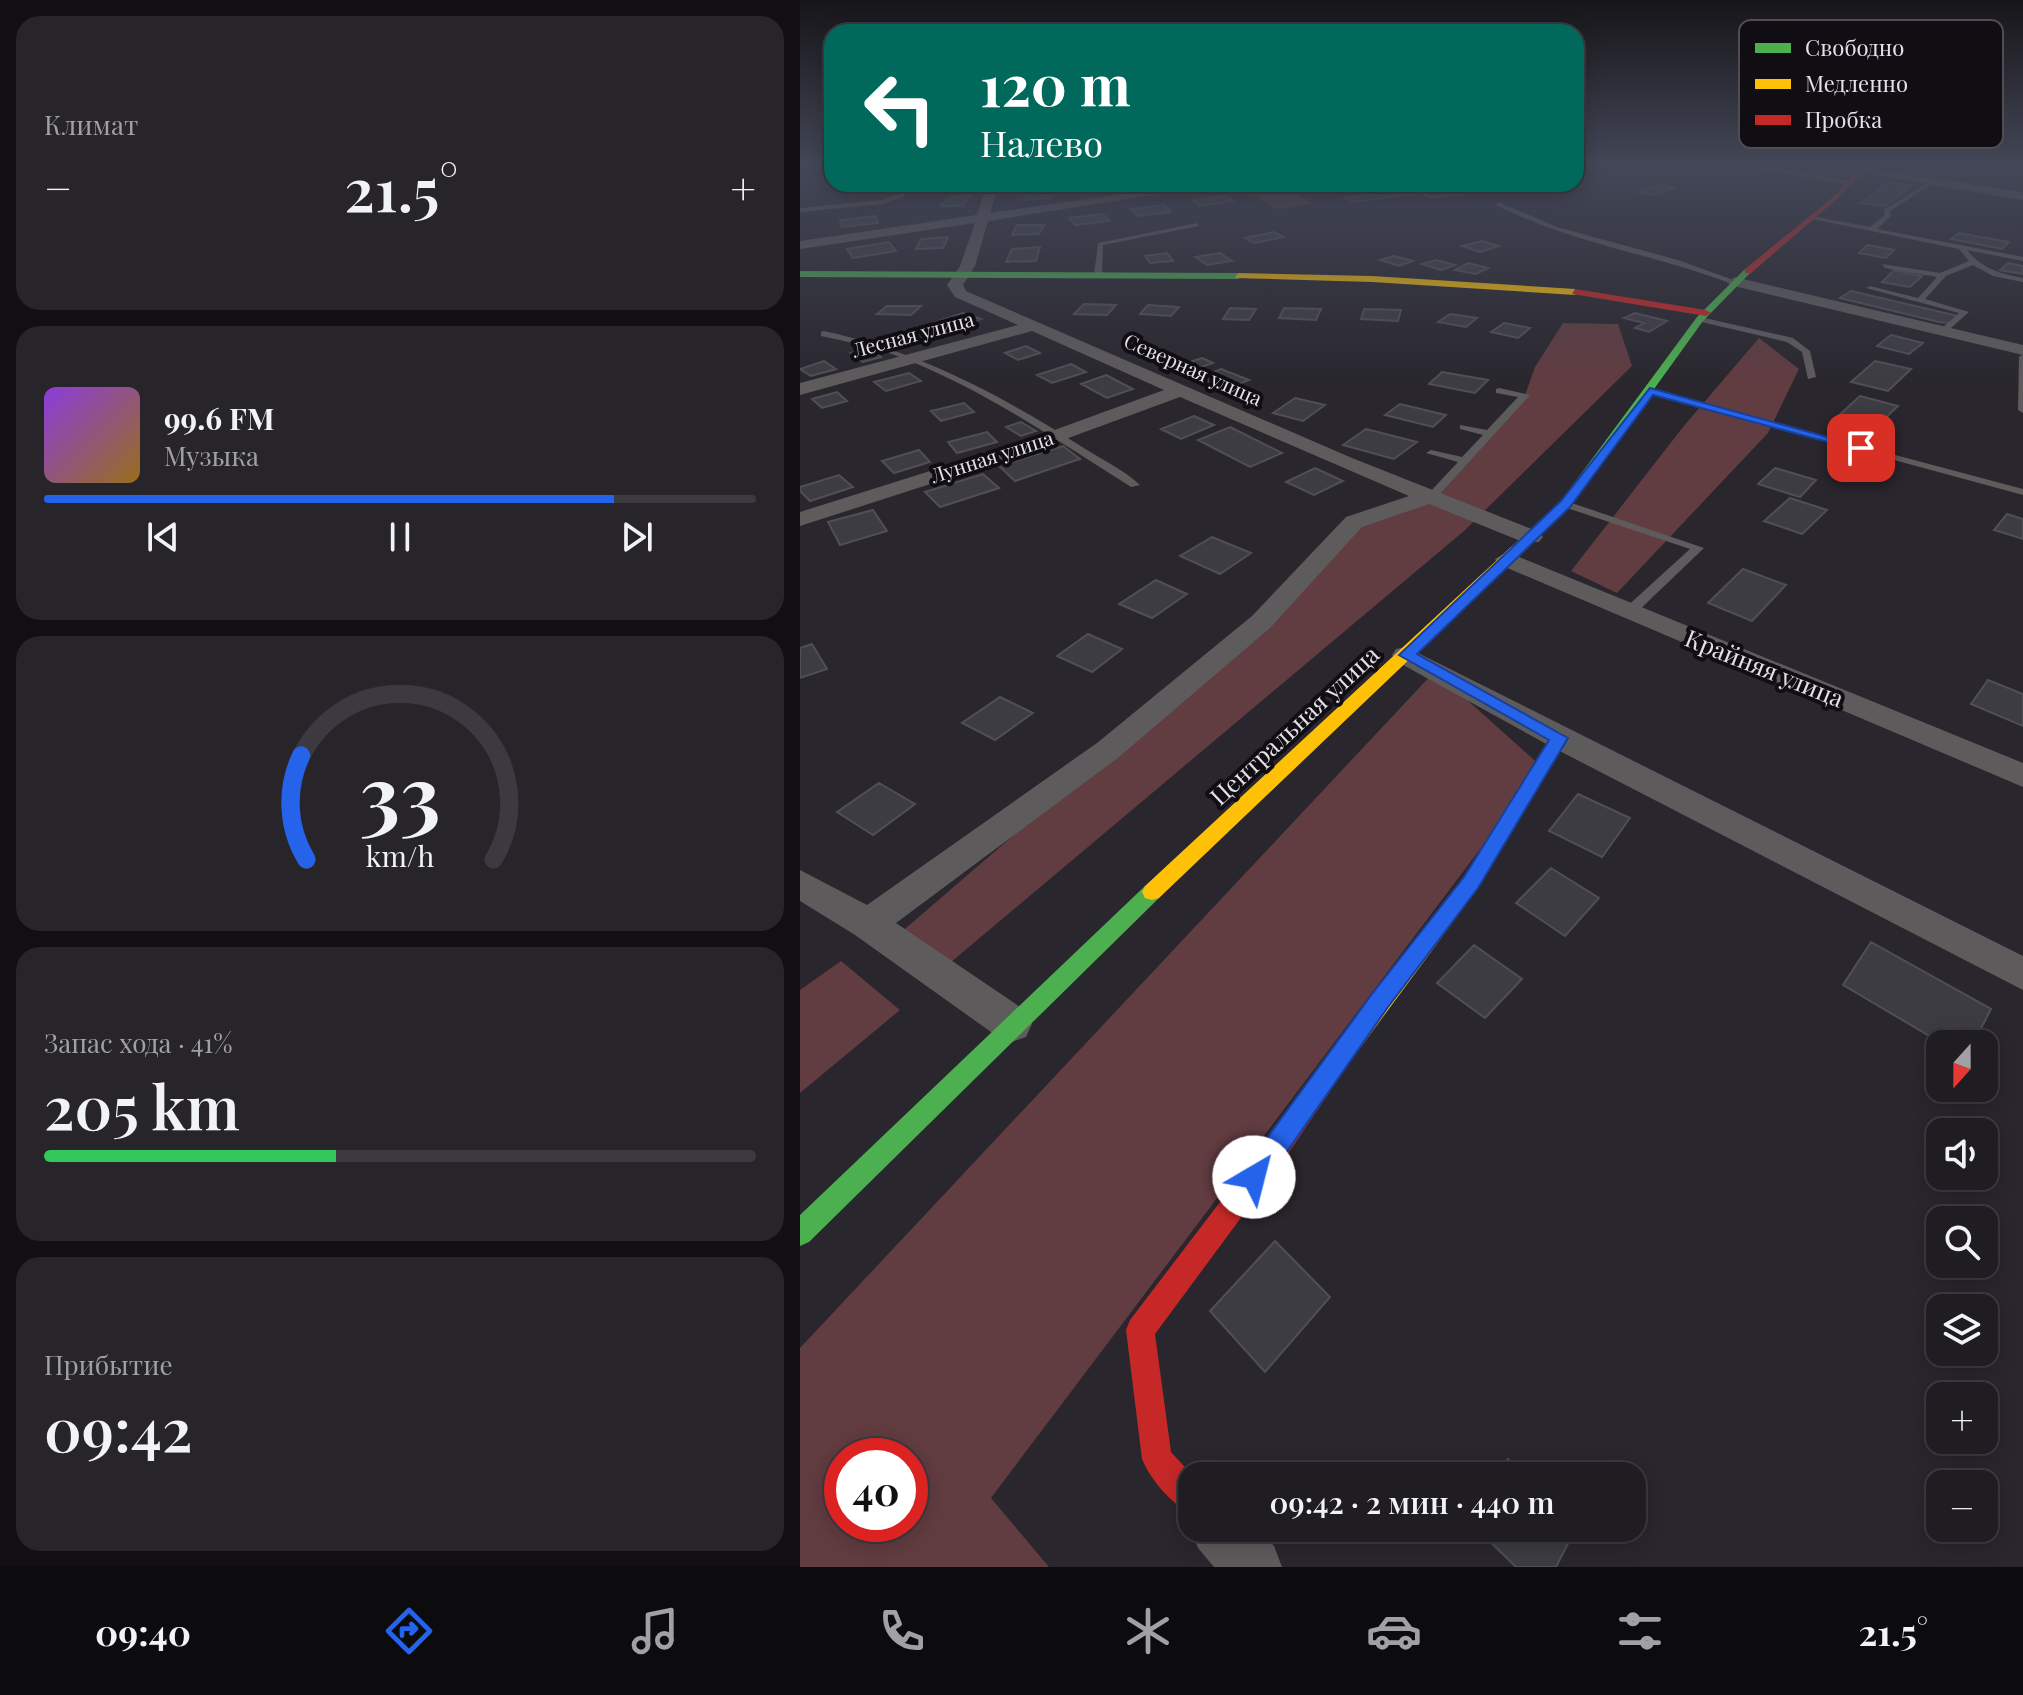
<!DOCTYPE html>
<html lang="ru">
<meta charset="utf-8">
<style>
:root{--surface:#1f1c22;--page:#27252a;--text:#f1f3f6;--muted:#a1a1a5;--line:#3c3a40;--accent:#2563eb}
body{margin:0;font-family:"Playfair Display",serif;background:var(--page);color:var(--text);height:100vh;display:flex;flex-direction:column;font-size:30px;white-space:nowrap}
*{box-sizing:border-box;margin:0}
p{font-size:26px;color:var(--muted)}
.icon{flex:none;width:44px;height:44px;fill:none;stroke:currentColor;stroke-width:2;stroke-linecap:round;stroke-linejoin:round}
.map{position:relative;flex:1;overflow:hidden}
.side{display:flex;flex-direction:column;gap:16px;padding:16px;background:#110f13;width:800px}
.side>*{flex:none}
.hud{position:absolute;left:24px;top:24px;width:760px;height:168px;border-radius:24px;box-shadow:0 4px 20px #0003,0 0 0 2px var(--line);background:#00695c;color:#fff;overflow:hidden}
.needle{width:52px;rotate:201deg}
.fabs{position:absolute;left:1126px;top:1030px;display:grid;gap:16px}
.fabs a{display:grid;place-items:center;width:72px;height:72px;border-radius:16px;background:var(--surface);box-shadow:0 4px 20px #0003,0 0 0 2px var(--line);font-size:40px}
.speed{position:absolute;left:24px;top:1438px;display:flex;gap:16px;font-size:40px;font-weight:700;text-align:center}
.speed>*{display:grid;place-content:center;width:104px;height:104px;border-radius:50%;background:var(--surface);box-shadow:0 4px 20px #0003,0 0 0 2px var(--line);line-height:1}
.speed .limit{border:12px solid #d22;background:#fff;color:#111}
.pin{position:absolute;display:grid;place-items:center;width:68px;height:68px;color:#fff;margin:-34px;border-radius:16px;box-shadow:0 4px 12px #0006}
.me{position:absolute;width:88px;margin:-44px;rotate:37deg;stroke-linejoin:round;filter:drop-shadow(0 0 6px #0008)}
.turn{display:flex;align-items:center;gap:28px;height:168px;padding:0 24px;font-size:36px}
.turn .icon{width:104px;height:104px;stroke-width:2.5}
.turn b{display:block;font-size:56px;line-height:68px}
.big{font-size:60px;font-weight:600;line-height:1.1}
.side .card{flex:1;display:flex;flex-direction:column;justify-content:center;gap:12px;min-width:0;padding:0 28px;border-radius:24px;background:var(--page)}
.side .dial{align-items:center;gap:0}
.dial svg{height:208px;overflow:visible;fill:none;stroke:var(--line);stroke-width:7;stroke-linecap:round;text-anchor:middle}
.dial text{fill:var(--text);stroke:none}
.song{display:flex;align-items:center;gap:24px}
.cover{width:96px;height:96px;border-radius:12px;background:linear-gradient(135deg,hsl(270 70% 55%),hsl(40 70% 35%))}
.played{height:8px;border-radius:4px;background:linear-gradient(90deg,var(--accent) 80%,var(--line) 80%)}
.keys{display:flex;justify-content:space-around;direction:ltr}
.heat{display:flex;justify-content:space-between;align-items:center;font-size:44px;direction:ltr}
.charge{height:12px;border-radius:6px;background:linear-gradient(90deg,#34c759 41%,var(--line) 0)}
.trip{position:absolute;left:378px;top:1462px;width:468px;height:80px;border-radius:24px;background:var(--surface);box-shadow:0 4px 20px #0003,0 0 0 2px var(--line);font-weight:600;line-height:80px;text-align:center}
.tab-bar{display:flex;height:128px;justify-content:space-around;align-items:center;background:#0c0b0e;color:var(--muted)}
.tab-bar .icon{width:56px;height:56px}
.tab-bar .active{color:var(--accent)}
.tab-bar b{font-size:36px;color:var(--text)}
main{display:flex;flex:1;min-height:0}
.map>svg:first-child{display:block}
.green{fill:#613c41;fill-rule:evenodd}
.building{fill:#3c3c42;stroke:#504f55;stroke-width:2}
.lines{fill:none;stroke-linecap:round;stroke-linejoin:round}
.lane{fill:#5e5b5d;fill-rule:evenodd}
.street{fill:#5e5b5d;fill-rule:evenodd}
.fast{fill:#4caf50;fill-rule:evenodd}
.slow{fill:#ffc107;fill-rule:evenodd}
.jam{fill:#c62828;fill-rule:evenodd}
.route{fill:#2563eb;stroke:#184099;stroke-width:2}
.labels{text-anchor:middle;stroke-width:8;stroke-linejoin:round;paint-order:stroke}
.far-street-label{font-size:20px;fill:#e4e0e9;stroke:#100d13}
.street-label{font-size:24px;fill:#e4e0e9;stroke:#100d13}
.key{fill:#100d13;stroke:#504c53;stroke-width:2}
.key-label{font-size:22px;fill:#e4e0e9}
</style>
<main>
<section class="side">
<div class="card"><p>Климат</p>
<div class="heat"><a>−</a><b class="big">21.5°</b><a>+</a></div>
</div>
<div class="card">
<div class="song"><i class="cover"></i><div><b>99.6 FM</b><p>Музыка</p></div></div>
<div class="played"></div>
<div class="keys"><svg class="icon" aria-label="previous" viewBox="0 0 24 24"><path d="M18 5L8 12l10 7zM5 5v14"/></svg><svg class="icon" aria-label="pause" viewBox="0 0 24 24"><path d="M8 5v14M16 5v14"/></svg><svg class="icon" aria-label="next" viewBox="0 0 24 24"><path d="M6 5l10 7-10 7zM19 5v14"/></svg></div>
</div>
<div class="card dial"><svg viewBox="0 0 100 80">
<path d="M14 69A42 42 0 1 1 86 69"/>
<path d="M14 69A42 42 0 0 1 12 29" stroke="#2563eb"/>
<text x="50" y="56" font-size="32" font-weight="700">33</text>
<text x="50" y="72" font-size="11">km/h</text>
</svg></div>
<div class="card"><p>Запас хода · 41%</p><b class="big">205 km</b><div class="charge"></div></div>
<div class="card"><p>Прибытие</p><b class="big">09:42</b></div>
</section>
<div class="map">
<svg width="1223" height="1567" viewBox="0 0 1223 1567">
<rect width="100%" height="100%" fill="#29262d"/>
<path class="green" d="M489 189 514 204 476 209 452 194Z
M763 323 818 324 832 366 664 531 138 973 92 940 461 622 554 522 633 495 725 395 735 367Z
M959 338 999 369 968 433 817 593 771 571 883 427Z
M635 671 742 767 191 1498 249 1567H0V1348ZM42 1456H110V1524H42Z
M41 961 100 1010 0 1093V990Z"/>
<path class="building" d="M1089 182 1112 186 1085 206 1061 203Z
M327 184 333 188 303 192 295 186Z
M522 184H590L614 194 552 202 545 198 585 192 571 184 509 192 501 187Z
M859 185 875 188 856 195 840 192Z
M658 188 669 193 632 198 622 193Z
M252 191 251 198 224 200 226 193Z
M170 196 162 206H141L149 197Z
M425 196 433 201 400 206 393 201Z
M364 205 371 212 338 216 331 209Z
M303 214 309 221 275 225 269 218Z
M75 216 78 223 42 227 40 220Z
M217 225H244L239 234 212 235Z
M474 232 484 237 454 243 445 238Z
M1159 233 1209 242 1202 249 1151 239Z
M148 237 143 248 116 249 121 239Z
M682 241 699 246 680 252 662 246Z
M89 242 96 251 53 258 47 249Z
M1067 245 1094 250 1086 258 1059 253Z
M240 247 236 261 206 262 212 249Z
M367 253 373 261 350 263 345 256Z
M420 253 432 261 407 265 395 257Z
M594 256 613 261 599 266 580 260Z
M636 260 655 265 641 270 622 264Z
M668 263 688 268 676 274 655 270Z
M1208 263 1223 266V274L1200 270Z
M1094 270 1122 276 1110 287 1082 282Z
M1051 291 1158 316 1149 323 1139 322 1040 298Z
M284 304 316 305 307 315 274 314Z
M348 305 379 307 371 316 340 314Z
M87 306H121L111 315 77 314Z
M430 308 456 309 449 320 423 319Z
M484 308 521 309 516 320 479 318Z
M564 309 601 310 598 321 561 319Z
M163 313 181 319 155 328 136 322Z
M835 313 867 321 849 332 835 328 844 323 824 318Z
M650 314 677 318 666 327 638 322Z
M704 323 730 328 718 338 691 332Z
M1091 335 1123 343 1109 354 1077 346Z
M226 346 240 353 218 360 205 353Z
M69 348 81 357 63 362 51 353Z
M402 358 413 363 388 372 377 366Z
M24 361 36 369 11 376 0 369Z
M1075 361 1111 369 1088 391 1051 382Z
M271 364 286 372 252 383 237 375Z
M421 369 449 380 426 389 398 378Z
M642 372 688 380 675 393 629 384Z
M109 373 121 381 86 391 74 382Z
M306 375 333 389 307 398 281 384Z
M37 392 47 401 22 408 12 399Z
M1060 396 1098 406 1074 429 1036 418Z
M495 398 525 405 503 421 473 413Z
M164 403 174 412 141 421 131 411Z
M600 404 646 415 633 427 585 415Z
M394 416 414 425 381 439 361 429Z
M221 422 236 431 221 436 206 427Z
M430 427 482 453 450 467 398 440Z
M566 429 617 442 594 459 543 445Z
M187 432 197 442 157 453 148 442Z
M263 446 280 459 215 481 199 466Z
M119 450 130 462 94 473 82 461Z
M515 468 543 481 514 495 486 482Z
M975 468 1016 480 1000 497 958 484Z
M183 474 199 488 140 507 125 492Z
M39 475 53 487 10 501 0 491V487Z
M990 498 1027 510 1002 534 964 521Z
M73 510 87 531 40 545 28 522Z
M1207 514 1223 519V539L1194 530Z
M412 537 451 553 420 574 380 556Z
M943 569 986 585 952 621 908 603Z
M356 580 387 594 352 618 319 604Z
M288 634 322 649 292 672 257 656Z
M12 644 27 669 0 678V648Z
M1188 680 1223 694V726L1171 704Z
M200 697 233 713 195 740 162 723Z
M79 783 115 804 73 835 37 812Z
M778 794 830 818 802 857 749 831Z
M751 868 799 898 765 936 716 903Z
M1071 942 1191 1009 1173 1044H1143L1043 985Z
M674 945 722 979 685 1018 637 983Z
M475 1241 530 1297 465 1372 410 1311Z
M708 1459 727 1476H698Z
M676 1528H776L756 1567H716Z"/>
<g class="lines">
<path class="lane" d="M964 166 1050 181 1053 183 1050 185 962 169Z
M1132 180 1137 181 1090 211 1091 216 1077 229 1223 257V261L1167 250C1182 269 1201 274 1223 278V282L1193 276 1173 265 1146 276 1125 299 1169 312 1144 334 1140 331 1141 329 1159 313 1066 288 1070 286 1118 298 1137 277 1085 268 1082 264 1140 273 1169 261 1159 249 1008 218 1011 216 1070 227 1085 215 1084 210Z
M411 184 452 186 489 184 452 190 413 187Z
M103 193 105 196 83 204 0 212V208L82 200Z
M698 202 757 227 878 260 939 282 932 284C854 254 771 243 696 205Z
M397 223 399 226 303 245 302 275 298 277 294 275 298 243Z
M900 317 993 338 1010 351 1016 377 1008 379 1002 352 987 342 897 321Z
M24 331C120 352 197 393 279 445 299 458 323 469 340 485L331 487C258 441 186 391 105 359 77 348 49 342 21 336V332Z
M1223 354V413L1218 410 1219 357Z
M699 388 730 395 637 497H629V493L658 462 626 453 631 450 662 457 683 435 660 429V425L687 430 718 397 696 393V389Z
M847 389 1223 489V495L847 393Z
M761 502H769L904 548 833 616H823V610L890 549 761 506Z"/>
<path class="street" d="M1062 167 1223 192V200L1058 172Z
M187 184H199L190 213 392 184H423L188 221 175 266 163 285 166 291 552 458 739 532 743 537 739 542H723L629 504 562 527 470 628 319 757 96 923 226 1011 232 1024 226 1037 212 1042 198 1037 55 935 0 901V870L67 905 297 743 452 616 546 517 609 496 380 397 233 451 0 526V512L219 443 364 390 232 331 0 395V383L218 325 155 297 147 285 160 266 175 223 0 249V241L177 215Z
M935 277 1223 345V355L930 285 927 282Z
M707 552 1223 763V787L698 564 695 559Z
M606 647 1223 956V990L748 745 596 661 592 655 596 649Z
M392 1522V1528H457L474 1546 482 1567H414L398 1548 389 1528Z"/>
<path class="fast" d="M945 269 952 271 903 321 769 507 721 553H711V547L761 501 897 317Z
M0 271 438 273 442 276 438 279 0 277Z
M352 884 359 886 362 892 359 898 9 1242 0 1246V1215L345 886Z"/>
<path class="slow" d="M438 273 572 276 775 289 779 292 775 295 572 282 435 278Z
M716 546 721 547V553L359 898 352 900 345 898 342 892 345 886 711 547Z
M759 732 768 738 678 888 552 1059 544 1062 536 1059 532 1052 536 1045 664 878 753 734Z"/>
<path class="jam" d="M1062 166H1069L1037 199 951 273H945V269L1033 197Z
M775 289 906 310 911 313 906 316 772 294Z
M544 1042 552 1045 556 1052 552 1059 483 1161 355 1334 371 1452 393 1476 392 1514C372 1505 350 1479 342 1459L326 1330 330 1320 465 1143 536 1045Z"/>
</g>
<linearGradient id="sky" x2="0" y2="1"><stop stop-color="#171519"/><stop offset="0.43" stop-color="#434757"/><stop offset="1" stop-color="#434757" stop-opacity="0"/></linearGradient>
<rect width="1223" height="385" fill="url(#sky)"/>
<path class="route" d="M850 388 1067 448 1061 451 853 395 770 507 617 654 768 738 678 888 588 1007 463 1186 454 1190 445 1186 442 1177 445 1168 572 994 664 877 749 740 599 655 761 501Z"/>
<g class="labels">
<g class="far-street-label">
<text transform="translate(113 335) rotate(-15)" y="7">Лесная улица</text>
<text transform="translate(393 370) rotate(24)" y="7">Северная улица</text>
<text transform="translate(192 457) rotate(-18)" y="7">Лунная улица</text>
</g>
<g class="street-label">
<text transform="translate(964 669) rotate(22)" y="8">Крайняя улица</text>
<text transform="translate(495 726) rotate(-43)" y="8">Центральная улица</text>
</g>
</g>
<rect x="939" y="20" width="264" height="128" rx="12" class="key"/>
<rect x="955" y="43" width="36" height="10" fill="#4caf50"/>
<rect x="955" y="79" width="36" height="10" fill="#ffc107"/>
<rect x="955" y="115" width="36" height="10" fill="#c62828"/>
<g class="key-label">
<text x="1005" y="56">Свободно</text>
<text x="1005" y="92">Медленно</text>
<text x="1005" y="128">Пробка</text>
</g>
</svg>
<div class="fabs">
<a><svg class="needle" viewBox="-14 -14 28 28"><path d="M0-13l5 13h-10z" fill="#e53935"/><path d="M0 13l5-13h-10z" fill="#a1a1a5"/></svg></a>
<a><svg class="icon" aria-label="sound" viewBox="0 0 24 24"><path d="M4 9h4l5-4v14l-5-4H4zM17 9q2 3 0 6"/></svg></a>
<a><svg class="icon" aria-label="search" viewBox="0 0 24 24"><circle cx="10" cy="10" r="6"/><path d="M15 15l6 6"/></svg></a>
<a><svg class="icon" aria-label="layers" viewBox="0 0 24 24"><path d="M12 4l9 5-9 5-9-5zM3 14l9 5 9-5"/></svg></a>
<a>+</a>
<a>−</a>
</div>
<div class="speed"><div class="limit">40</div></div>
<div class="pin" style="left:1061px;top:448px;background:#d93025"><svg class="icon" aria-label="arrive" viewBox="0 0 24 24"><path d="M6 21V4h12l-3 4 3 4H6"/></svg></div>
<svg class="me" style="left:454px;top:1177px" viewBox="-20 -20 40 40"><circle r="19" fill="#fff"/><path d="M0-13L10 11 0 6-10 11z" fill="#2563eb"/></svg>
<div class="trip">09:42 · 2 мин · 440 m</div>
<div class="hud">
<div class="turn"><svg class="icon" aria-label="left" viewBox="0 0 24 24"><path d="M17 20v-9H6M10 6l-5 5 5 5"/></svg><div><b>120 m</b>Налево</div></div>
</div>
</div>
</main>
<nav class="tab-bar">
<b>09:40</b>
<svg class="icon active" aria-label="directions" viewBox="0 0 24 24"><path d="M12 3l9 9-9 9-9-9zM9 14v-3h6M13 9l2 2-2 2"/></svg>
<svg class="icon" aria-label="music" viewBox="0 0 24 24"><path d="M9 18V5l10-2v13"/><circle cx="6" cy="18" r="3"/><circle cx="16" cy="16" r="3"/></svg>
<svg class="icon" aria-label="phone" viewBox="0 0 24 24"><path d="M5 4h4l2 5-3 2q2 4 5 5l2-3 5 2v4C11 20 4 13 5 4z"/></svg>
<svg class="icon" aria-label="climate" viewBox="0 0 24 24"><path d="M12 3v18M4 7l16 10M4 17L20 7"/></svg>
<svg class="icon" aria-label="car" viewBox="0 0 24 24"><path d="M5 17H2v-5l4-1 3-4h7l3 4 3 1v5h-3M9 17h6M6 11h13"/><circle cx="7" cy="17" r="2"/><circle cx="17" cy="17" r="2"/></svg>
<svg class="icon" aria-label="filters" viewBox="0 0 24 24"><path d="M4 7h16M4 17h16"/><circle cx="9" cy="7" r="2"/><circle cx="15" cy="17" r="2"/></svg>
<b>21.5°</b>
</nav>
